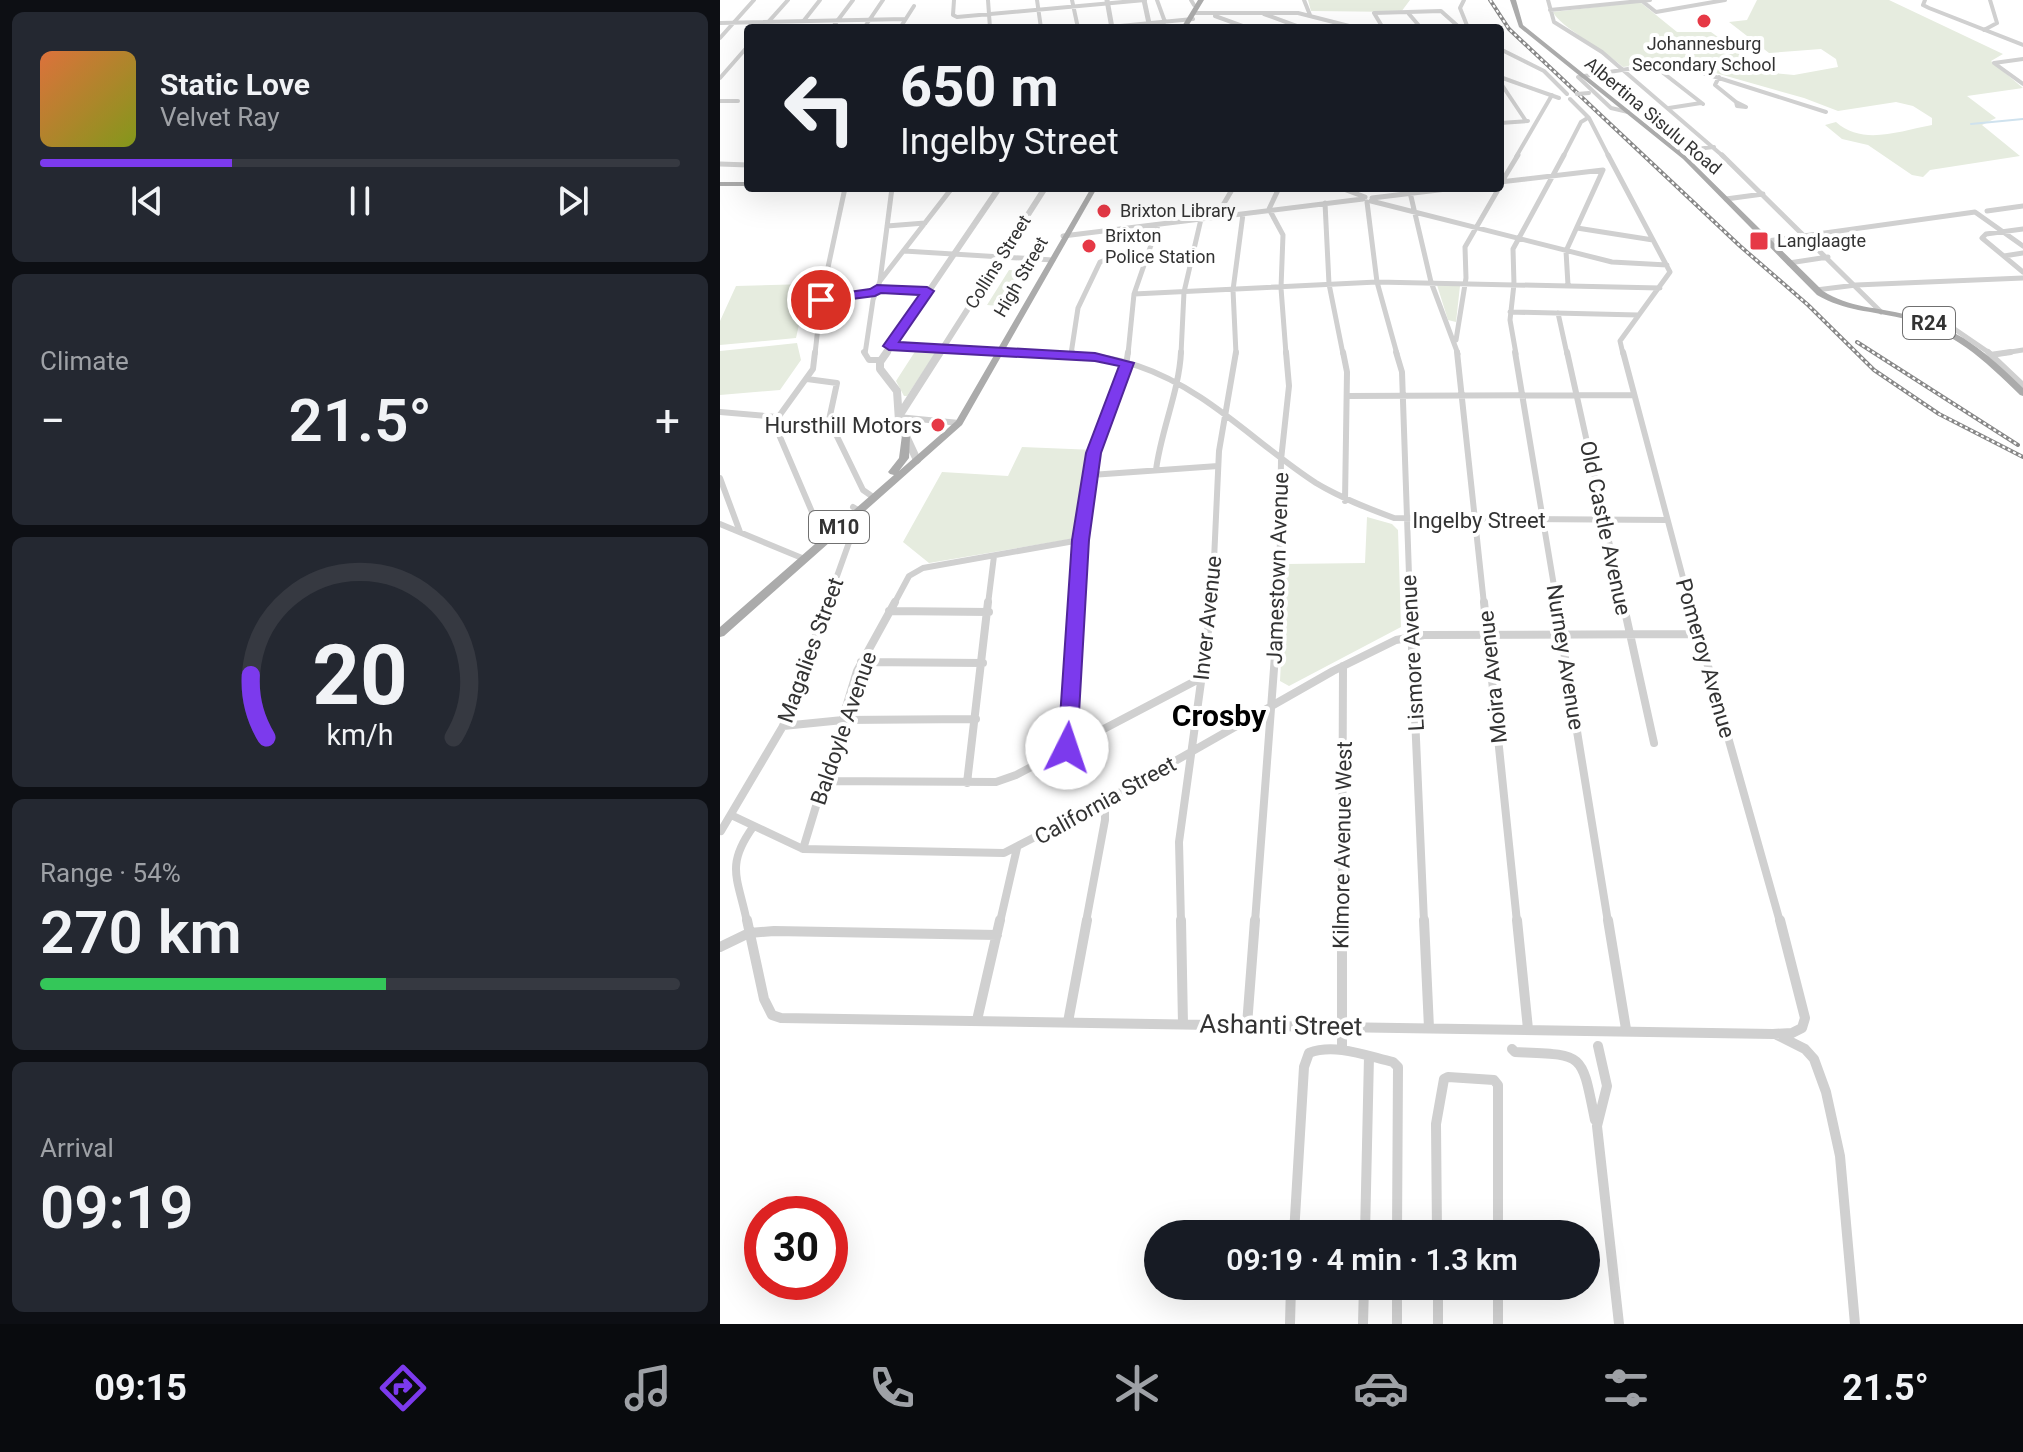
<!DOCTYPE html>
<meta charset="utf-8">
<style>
:root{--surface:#171b24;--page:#242831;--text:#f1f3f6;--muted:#9ea1a6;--line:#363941;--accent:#7c3aed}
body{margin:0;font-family:Roboto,sans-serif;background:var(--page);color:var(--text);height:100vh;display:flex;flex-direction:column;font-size:30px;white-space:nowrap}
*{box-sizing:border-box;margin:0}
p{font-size:26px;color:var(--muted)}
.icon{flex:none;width:44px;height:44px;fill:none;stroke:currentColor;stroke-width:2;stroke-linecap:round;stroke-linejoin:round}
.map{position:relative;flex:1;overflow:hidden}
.details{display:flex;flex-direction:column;gap:12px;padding:12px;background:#0d0f14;width:720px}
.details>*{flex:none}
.hud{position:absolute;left:24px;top:24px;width:760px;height:168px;border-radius:8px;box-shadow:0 8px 32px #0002;background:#171b24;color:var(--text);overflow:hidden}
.speed{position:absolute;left:24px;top:1196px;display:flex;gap:16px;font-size:40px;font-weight:700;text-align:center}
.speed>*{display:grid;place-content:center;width:104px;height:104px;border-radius:50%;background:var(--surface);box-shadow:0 8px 32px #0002;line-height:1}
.speed .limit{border:12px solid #d22;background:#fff;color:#111}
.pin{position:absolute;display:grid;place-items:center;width:68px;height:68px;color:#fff;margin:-34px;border:4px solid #fff;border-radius:50%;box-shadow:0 2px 8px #0007}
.me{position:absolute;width:88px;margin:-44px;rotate:4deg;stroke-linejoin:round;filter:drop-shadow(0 0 6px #0008)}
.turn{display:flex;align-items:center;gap:28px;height:168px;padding:0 24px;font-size:36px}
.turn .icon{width:104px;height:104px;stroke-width:2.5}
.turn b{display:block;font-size:56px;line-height:68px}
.big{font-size:60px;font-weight:600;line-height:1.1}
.details .card{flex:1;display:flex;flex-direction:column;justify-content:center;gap:12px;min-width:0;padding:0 28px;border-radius:12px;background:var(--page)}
.details .dial{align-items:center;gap:0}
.dial svg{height:208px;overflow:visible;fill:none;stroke:var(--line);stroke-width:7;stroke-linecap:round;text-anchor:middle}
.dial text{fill:var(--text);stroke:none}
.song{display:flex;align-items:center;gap:24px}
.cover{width:96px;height:96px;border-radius:12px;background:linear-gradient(135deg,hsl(20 70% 55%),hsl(70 70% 35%))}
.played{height:8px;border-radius:4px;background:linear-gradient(90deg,var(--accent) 30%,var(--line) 30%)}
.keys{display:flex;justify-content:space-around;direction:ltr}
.heat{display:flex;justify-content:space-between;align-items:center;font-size:44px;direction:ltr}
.charge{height:12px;border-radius:6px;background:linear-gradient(90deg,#34c759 54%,var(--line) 0)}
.trip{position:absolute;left:424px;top:1220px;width:456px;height:80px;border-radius:40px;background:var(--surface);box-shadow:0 8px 32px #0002;font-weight:600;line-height:80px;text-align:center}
.tab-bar{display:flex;height:128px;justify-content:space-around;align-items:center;background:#090b0e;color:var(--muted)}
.tab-bar .icon{width:56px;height:56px}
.tab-bar .current{color:var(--accent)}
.tab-bar b{font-size:36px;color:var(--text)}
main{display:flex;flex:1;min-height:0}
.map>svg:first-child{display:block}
.green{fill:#e6ecdf}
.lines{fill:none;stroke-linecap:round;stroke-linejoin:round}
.stream{stroke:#cfe2ee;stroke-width:2}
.minor-far4{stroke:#d0d0d0;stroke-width:4}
.minor-far3{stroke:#d0d0d0;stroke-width:5}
.minor-far2{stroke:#d0d0d0;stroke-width:6}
.minor-far1{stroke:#d0d0d0;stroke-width:8}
.minor{stroke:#d0d0d0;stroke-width:10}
.tertiary-far2{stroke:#d0d0d0;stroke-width:5}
.tertiary-far1{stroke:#d0d0d0;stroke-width:6}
.tertiary{stroke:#d0d0d0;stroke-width:8}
.primary{fill:#ababab;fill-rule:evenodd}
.rail-casing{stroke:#888;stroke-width:4}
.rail{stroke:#fff;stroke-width:2;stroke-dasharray:3;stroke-linecap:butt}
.minor-bridge{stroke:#d0d0d0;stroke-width:4}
.route{fill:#7c3aed;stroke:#51269a;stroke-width:2}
.poi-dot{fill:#e63946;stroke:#fff;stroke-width:3}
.labels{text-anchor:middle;stroke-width:8;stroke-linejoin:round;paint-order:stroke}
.far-poi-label{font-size:18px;fill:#333;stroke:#fff;text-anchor:start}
.far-street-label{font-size:18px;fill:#333;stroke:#fff}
.shield{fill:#fff;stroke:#707070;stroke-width:2}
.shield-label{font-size:20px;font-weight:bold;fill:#333}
.poi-label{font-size:22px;fill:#333;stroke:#fff;text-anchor:end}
.street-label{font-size:22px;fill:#333;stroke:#fff}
.near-street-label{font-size:26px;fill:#333;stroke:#fff}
.district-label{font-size:30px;font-weight:bold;fill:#000;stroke:#fff}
</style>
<main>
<section class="details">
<div class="card">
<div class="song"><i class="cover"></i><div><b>Static Love</b><p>Velvet Ray</p></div></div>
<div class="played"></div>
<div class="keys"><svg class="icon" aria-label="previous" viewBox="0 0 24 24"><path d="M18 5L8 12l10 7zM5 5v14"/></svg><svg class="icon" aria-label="pause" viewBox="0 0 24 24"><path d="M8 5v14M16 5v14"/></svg><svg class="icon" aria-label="next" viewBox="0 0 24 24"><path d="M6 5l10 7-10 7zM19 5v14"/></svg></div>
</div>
<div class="card"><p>Climate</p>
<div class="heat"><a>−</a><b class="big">21.5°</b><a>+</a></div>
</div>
<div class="card dial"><svg viewBox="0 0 100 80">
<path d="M14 69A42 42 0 1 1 86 69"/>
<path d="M14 69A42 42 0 0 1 8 45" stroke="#7c3aed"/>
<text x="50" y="56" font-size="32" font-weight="700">20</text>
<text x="50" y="72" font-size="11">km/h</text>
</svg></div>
<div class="card"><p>Range · 54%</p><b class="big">270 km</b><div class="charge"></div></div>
<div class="card"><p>Arrival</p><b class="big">09:19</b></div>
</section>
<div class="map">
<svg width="1303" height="1324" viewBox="0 0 1303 1324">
<rect width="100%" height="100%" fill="#fff"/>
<path class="green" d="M588 0H690L681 12 591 11Z
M1037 0H1169L1283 54 1271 61 1303 88 1247 96 1276 118 1262 125 1300 156 1210 170 1203 177 1192 175 1148 145 1122 139 1105 125 1116 122C1143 146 1179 131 1212 125V118L1193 106 1176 102 1118 111 1084 98 964 64 941 62 903 67C887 52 839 26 833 12L920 2 957 32H991L1024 56 1054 73 1074 75 1118 67 1116 59 1101 49 1049 53 1009 22 1027 20Z
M289 270 310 271 289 307 267 305Z
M88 284 76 338 0 345V321L16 286Z
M717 285 740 286 736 322 728 320Z
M77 343 81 360 60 390 0 395V351Z
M196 350 216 352 187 396H184L176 381Z
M302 447 375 450 357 538 209 563 183 542 222 472 288 476Z
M647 517 672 524 678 530 681 627 569 686 560 681 566 564 645 563Z"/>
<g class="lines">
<path class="stream" d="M1251 124 1303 119"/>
<path class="minor-far4" d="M234 0 233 15 237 17 425 0
M268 0 270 28
M317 0 321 28
M352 0 358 28
M437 0 445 22
M471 0 474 5
M584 0 590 15
M744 0 740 8 748 28
M828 0 834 22 882 52 1004 157
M1205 0 1203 5 1209 8 1303 45
M922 1 936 12 1005 0
M830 10 930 0
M473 13H578L637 28
M544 14 582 28
M689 14 701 28
M495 16 528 28
M0 23 185 19
M43 28 68 0
M78 28 100 0
M112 28 133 0
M144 28 163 0
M180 28 194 6
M379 28 473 19
M663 28 654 13 721 11 740 28
M1264 30 1277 23 1270 0
M0 38 34 0
M780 49 824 71 847 94
M1303 59 1274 63 1303 84
M933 65 983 104
M780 77 839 98
M999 77 995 85 1016 102
M0 78 28 46
M780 82 806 121
M850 99 869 118 889 157
M0 101H18
M1016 102 1026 107 1017 106Z
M949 108 981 103
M908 112 891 108 858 77 933 65 961 66 1106 112
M780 123 808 121
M957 151 994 147
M796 157 832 95
M843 157 861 122 866 119"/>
<path class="minor-far3" d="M888 155 950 272 900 341 903 354
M1002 155 1161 312
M780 163 782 180
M0 164 28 165
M780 182 883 170
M781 183 798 155
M559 188 549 209 563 235 561 288 566 354
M621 188 645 197
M689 188 711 282 738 354
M652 198 735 188
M1006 199 1043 194
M651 201 892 262 947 265
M647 202 657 282 677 354
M605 203 609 284 623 354
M1267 211 1303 206
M496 217 513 188
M167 226 205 223
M857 228 933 240
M1303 229 1266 234 1262 238 1303 272
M343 236 643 199
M1047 241 1255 212 1303 246
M184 251 333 260
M1284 256 1303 253
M1069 263 1108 257
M160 281 232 188
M848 285 846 251 883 170
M157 289 207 291
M1096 290 1136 285 1303 278
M414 294 657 282 940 288
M101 300 155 292
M790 312 918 315
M838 313 847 354
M1200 320 1230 326 1271 354
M736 340 746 278 745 247 779 188
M169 346 316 354
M95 354 101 300 125 188
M145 354 153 300 160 281 172 188
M351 354 358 308 380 262 388 259H427
M408 354 414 294 438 225
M461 354 464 292 481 219
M516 354 513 290 523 214
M796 354 790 320 794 284 793 249 844 155
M1278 354 1303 350"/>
<path class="minor-far2" d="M95 352 93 369 54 423 98 526 110 535
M144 352 149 360H160
M279 352C324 354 375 351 418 366 487 389 537 445 596 483 621 498 647 508 674 518L947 520
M623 352 627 372 625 501
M676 352 682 372 690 604
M737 352 764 604
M795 352 837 604
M847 352 903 604
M903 352 970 604
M1268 352 1303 385
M1270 355 1291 352
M351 356 352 352
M87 379 117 383 109 420 143 490 153 497
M627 396 913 395
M0 412 57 417
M178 417 239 423
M436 470C441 430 459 392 461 352
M371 475 498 466
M0 478 20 532
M0 524 82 558
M107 604 136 523 138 510 133 507
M174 604 189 576 203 568 360 540
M268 604 274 556
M356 604C359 554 360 499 375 451 385 418 404 387 408 352
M492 604 499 451 516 352
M559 604 561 460 569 386 566 352"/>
<path class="minor-far1" d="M690 602 704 922
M764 602 797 922
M836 602 888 922
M903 602 934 743
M970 602 1060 922
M169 611 269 612
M141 662 263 663
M63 726 123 720 256 719
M347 748 356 602
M103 781 276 782 296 775 481 678
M247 783 268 602
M11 815 83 849 284 853 385 801 613 671 676 640 704 635 978 634
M1 831 63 726 108 602
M83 849 137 671 175 602
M27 922C18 878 5 866 33 827
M280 922 297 848
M366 922 385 820V801
M461 922 459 842 492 602
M535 922 559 602
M622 922 623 666"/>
<path class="minor" d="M27 920 44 999 52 1015 61 1018 1053 1034 1072 1033 1082 1028 1085 1018 1060 920
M461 920 463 1024
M704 920 709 1028
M797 920 808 1029
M888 920 906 1029
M0 947 29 933 54 931 277 935
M257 1020 280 920
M348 1022 367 920
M527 1025 535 920
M1057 1035 1085 1049 1094 1059 1106 1092 1120 1156 1135 1324
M878 1046 887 1086 877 1126 899 1324
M792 1049 795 1052C865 1055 861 1051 875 1120
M622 1050V920
M574 1234 584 1067 589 1053C615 1043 647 1056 673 1062L678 1067 677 1234
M645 1234 649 1056
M717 1234 716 1124 724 1079 728 1077 774 1080 778 1085V1234
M677 1286V1324
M718 1286V1324
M778 1286V1324
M570 1324 571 1286
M643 1324 644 1286"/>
<path class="tertiary-far2" d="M387 0 392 28
M424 0 430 28"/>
<path class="tertiary-far1" d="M166 354 279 188
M219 354 325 188"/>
<path class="tertiary" d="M167 352 160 362V369L177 391 179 421 197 460
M179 416 220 352"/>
<path class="primary" d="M478 0H484L467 28H461Z
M790 0H796L803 25 967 157 1103 291C1129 308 1158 307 1187 315 1238 327 1267 353 1303 388V396L1300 395C1263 359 1233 330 1181 318 1152 311 1124 311 1097 295L963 159 799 27Z
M0 182H28V186H0Z
M371 188H377L242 425 4 636 0 637V627L174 475 170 474 168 472 179 458 182 435 185 434 190 437 189 458 179 471 236 421Z"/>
<defs>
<path id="rail" d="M770 0 789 29 1020 246 1088 305 1154 370 1219 414 1303 457
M1137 342 1298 445"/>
</defs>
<use href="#rail" class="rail-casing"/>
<use href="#rail" class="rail"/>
<path class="minor-bridge" d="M857 94 869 93"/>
</g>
<path class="route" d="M157 285 207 287 214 291 179 342 375 353 414 363 381 453 369 540 357 748 354 753H341L338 748 352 540 366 453 399 366 375 361 169 350 163 346 199 295 161 293 155 296 101 303 95 300 101 296 150 289Z"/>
<g class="poi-dot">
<circle cx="984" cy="21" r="8"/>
<circle cx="384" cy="211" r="8"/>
<rect x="1029" y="231" width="20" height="20" rx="4"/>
<circle cx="369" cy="246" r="8"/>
<circle cx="218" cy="425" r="8"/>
</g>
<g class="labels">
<g class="far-poi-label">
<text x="984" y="50" text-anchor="middle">Johannesburg<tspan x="984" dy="21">Secondary School</tspan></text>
<text x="400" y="217">Brixton Library</text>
<text x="385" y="242">Brixton<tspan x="385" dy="21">Police Station</tspan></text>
<text x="1057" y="247">Langlaagte</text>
</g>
<g class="far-street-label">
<text transform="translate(933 116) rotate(40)" y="6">Albertina Sisulu Road</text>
<text transform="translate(278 262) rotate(-58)" y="6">Collins Street</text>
<text transform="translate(301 277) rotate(-60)" y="6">High Street</text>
</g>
<g class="shield">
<rect x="1183" y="307" width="52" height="32" rx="6"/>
<rect x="89" y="511" width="60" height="32" rx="6"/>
</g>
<g class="shield-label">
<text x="1209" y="330">R24</text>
<text x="119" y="534">M10</text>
</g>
<g class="poi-label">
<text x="202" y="433">Hursthill Motors</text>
</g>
<g class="street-label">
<text x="759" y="528">Ingelby Street</text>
<text transform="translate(886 528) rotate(78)" y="8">Old Castle Avenue</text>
<text transform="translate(557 568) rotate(-88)" y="8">Jamestown Avenue</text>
<text transform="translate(487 618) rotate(-84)" y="8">Inver Avenue</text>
<text transform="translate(90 650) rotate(-70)" y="8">Magalies Street</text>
<text transform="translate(692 653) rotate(-93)" y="8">Lismore Avenue</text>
<text transform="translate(846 657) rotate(81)" y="8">Nurney Avenue</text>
<text transform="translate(986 658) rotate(74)" y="8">Pomeroy Avenue</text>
<text transform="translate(772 677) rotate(-96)" y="8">Moira Avenue</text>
<text transform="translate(123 728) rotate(-71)" y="8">Baldoyle Avenue</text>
<text transform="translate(385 800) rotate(-29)" y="8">California Street</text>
<text transform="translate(622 845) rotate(-89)" y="8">Kilmore Avenue West</text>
</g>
<g class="near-street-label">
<text transform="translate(561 1025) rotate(1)" y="9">Ashanti Street</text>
</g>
<g class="district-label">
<text x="499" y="726">Crosby</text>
</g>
</g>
</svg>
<div class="speed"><div class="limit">30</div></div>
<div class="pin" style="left:101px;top:300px;background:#d93025"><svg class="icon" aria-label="arrive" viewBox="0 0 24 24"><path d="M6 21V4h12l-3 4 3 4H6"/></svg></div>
<svg class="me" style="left:347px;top:748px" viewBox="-20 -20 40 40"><circle r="19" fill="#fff"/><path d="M0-13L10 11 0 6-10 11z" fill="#7c3aed"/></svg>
<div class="trip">09:19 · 4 min · 1.3 km</div>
<div class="hud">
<div class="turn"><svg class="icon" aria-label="left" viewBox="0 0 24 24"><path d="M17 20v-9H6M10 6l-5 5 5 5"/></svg><div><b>650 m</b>Ingelby Street</div></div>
</div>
</div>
</main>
<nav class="tab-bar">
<b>09:15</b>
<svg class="icon current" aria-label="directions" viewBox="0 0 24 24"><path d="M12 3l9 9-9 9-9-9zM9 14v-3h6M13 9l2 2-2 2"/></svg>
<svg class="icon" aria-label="music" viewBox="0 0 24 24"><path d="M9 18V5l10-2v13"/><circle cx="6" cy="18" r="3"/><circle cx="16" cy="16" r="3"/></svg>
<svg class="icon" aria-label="phone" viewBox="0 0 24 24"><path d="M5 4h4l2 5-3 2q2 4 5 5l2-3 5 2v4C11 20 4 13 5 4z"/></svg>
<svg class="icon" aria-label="climate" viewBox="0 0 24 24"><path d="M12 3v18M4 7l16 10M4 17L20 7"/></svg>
<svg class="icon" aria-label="car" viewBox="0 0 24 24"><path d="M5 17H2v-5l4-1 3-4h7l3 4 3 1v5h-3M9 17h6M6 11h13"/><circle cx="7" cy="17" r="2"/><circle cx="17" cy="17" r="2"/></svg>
<svg class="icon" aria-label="filters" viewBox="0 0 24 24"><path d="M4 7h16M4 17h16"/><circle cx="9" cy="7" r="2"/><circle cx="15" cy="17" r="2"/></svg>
<b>21.5°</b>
</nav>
